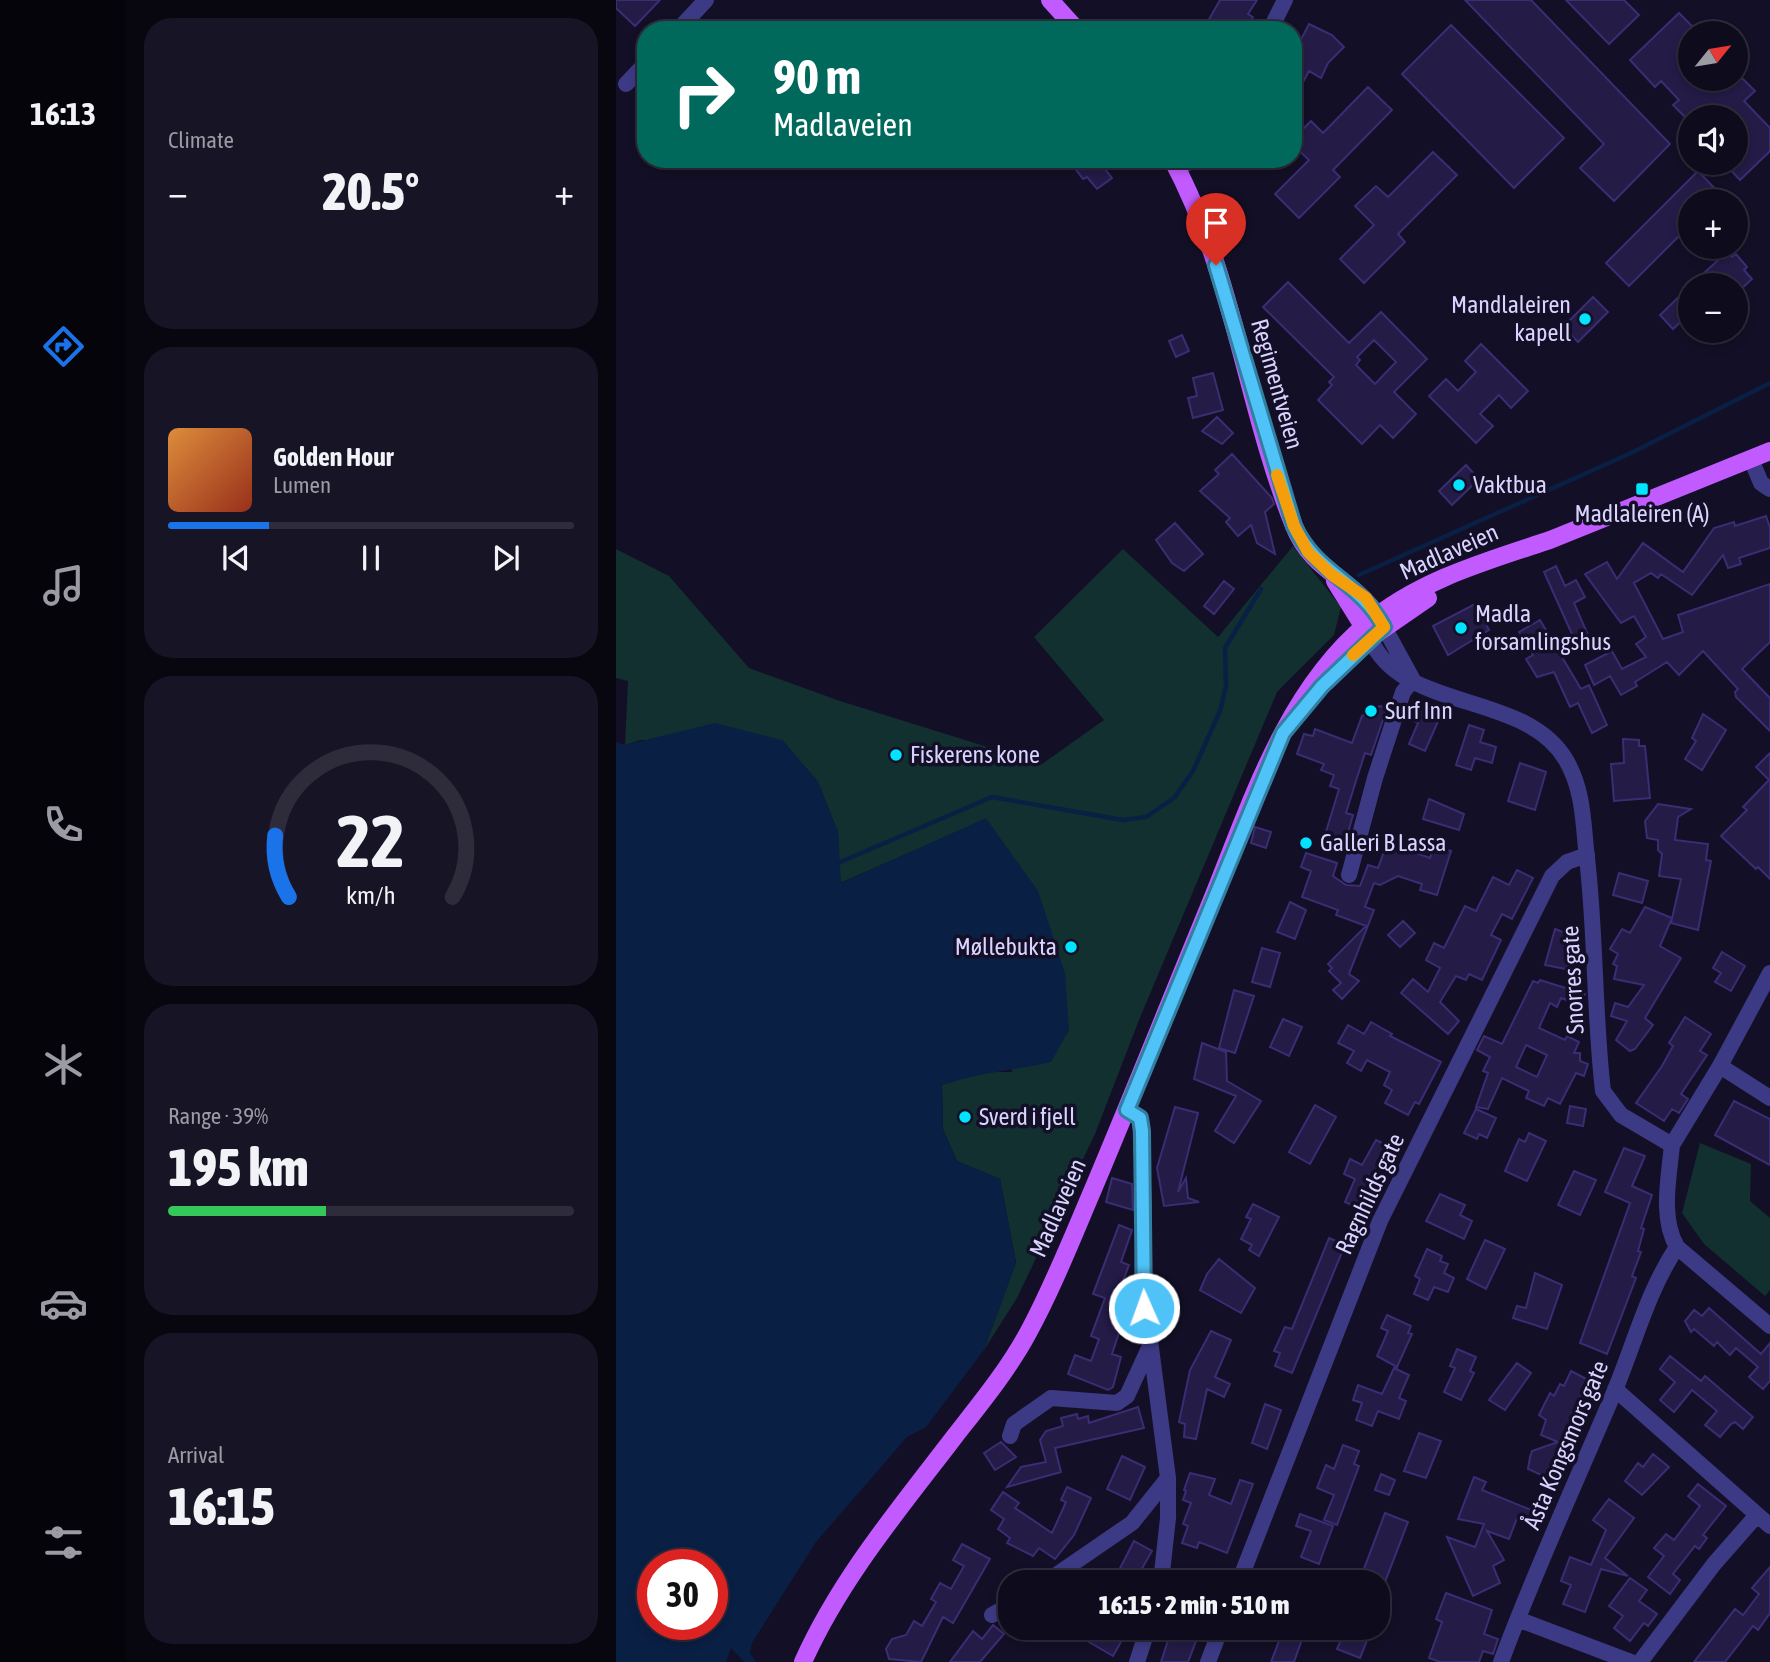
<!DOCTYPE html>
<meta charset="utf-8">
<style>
:root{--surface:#0e0b1c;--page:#171425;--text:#f1f3f6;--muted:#9b9ba3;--line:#2e2b3b;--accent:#1a73e8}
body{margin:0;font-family:"Asap Condensed",sans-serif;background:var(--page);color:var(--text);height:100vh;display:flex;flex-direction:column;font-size:26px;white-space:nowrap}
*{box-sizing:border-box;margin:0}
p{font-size:23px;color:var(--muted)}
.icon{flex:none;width:38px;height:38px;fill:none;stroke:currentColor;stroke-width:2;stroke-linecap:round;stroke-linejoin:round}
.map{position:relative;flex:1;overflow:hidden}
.side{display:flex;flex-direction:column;gap:18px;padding:18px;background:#08060f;width:490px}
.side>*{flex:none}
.banner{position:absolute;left:21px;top:21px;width:665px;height:147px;border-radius:28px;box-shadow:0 4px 10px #0003,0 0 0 2px var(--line);background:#00695c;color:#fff;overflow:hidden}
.needle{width:46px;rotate:60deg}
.buttons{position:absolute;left:1062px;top:21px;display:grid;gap:14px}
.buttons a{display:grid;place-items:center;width:70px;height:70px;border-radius:50%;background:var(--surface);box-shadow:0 4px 10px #0003,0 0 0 2px var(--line);font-size:35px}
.speed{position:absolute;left:21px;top:1549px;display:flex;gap:14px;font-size:35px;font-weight:700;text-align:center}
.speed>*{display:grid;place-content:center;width:91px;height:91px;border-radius:50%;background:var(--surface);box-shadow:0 4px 10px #0003,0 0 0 2px var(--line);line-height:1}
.speed .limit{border:10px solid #d22;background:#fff;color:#111}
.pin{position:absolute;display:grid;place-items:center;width:60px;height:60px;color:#fff;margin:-72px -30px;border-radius:50% 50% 50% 0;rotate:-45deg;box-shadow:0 0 7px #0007}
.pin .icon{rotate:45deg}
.me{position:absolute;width:77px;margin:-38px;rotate:358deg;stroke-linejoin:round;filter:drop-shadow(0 0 5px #0008)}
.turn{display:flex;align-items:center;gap:24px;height:147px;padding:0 21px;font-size:32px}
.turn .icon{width:91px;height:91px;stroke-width:2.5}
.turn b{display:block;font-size:49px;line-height:60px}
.big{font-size:52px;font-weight:800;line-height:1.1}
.side .tile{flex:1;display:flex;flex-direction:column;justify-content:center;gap:10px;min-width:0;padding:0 24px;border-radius:28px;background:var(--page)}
.side .dial{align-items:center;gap:0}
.dial svg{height:182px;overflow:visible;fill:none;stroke:var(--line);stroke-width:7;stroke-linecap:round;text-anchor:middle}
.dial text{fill:var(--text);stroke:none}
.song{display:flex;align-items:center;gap:21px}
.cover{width:84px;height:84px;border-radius:10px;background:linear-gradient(135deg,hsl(30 70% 55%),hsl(10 70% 35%))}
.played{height:7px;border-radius:4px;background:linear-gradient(90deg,var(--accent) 25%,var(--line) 25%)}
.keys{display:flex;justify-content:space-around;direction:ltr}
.heat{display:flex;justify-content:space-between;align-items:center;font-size:38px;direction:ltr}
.charge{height:10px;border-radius:5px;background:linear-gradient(90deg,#34c759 39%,var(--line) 0)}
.trip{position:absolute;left:382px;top:1570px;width:392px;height:70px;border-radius:28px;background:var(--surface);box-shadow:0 4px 10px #0003,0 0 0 2px var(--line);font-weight:800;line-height:70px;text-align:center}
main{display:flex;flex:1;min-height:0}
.menu{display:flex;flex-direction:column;width:126px;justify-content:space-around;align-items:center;background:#06040b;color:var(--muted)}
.menu .icon{width:49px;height:49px}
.menu .active{color:var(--accent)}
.menu b{font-size:32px;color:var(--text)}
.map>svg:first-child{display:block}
.green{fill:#12302f}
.water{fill:#0a1f44;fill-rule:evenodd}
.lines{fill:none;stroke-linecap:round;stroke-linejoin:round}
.stream{stroke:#0a1f44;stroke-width:4.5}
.building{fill:#241b47;stroke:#3b2d73;stroke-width:2;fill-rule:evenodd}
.minor{stroke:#3d3a85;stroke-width:16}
.major{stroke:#c25bff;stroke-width:18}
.route-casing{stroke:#337fa1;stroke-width:18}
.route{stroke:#4fc3f7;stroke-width:12}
.slow{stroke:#f59e0b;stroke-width:12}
.poi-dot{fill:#00e5ff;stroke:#130f26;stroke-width:2.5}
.labels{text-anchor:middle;stroke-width:7;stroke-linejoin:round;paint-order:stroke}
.poi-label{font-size:24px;fill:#d9d4ff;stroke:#130f26;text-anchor:start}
.street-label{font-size:24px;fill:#d9d4ff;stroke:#130f26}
</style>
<main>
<nav class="menu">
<b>16:13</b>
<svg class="icon active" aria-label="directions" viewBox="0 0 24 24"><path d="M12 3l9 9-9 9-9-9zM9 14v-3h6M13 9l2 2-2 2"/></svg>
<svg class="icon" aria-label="music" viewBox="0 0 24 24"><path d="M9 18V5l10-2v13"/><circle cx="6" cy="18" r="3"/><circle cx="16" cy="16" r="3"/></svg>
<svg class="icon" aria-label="phone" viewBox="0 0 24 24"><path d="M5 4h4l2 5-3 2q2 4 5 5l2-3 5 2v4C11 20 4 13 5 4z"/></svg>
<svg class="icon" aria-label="climate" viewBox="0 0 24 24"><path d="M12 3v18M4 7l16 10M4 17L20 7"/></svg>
<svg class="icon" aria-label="car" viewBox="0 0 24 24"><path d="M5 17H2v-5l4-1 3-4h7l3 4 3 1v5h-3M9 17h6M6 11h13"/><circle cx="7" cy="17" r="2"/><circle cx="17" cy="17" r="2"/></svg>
<svg class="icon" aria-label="filters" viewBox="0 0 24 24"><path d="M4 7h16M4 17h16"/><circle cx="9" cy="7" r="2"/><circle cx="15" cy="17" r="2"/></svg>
</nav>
<section class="side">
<div class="tile"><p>Climate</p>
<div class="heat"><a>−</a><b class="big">20.5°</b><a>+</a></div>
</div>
<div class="tile">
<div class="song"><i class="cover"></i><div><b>Golden Hour</b><p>Lumen</p></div></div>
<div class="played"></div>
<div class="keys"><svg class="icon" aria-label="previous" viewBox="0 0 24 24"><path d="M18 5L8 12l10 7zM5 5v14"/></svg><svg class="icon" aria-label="pause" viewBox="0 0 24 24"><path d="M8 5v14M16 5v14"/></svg><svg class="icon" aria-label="next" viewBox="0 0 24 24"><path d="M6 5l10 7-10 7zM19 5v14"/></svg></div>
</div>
<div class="tile dial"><svg viewBox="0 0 100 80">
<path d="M14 69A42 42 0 1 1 86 69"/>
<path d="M14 69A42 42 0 0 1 8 42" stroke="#1a73e8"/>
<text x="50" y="56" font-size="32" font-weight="700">22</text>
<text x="50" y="72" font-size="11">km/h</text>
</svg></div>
<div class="tile"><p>Range · 39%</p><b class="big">195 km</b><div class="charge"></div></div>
<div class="tile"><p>Arrival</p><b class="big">16:15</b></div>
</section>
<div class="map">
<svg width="1154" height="1662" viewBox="0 0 1154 1662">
<rect width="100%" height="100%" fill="#130f26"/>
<path class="green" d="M677 546 725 607 718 635 661 692 523 1020 479 1134 401 1298 368 1350 400 1262 384 1179 341 1161 327 1129 326 1085 367 1072H396L370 819 224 883 222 832 202 782 166 740H25L9 745 12 681 0 678V549L53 576 133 668 224 701 426 764 488 720 418 637 507 549 602 637Z
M1084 1143 1135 1164 1134 1201 1154 1218V1290L1149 1296 1088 1244 1066 1213Z"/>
<path class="water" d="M99 723 166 740 202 782 222 832 225 883 370 818 422 891 449 973 453 1030 435 1062C398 1071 362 1072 326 1085L327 1129 341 1161 384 1179 400 1263 368 1350 310 1427 291 1437 200 1542 136 1643 134 1653 140 1662H128L115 1648 110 1662H0V742L9 745ZM37 1564H96V1624H37Z"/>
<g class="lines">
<path class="stream" d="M743 575 1015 453 1154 383
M222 863 376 797 507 820 530 817 558 798 577 771 604 711 610 686 609 648 645 589"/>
</g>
<path class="building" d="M0 0H44L19 26 0 8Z
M604 0H641L632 14 637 17 630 30H587Z
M849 0H915L1054 144 998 201 964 168 988 144Z
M950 0H1008L1023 15 993 44Z
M1063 13 1083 33H1074V79H1127L1139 91 1128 101 1154 128V151L1124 180 1108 163H1120V117H1069L1057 105 1063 100 1045 81 1039 87 1014 60Z
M693 24 716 35 728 47 712 63 705 78 693 71 677 101V55Z
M835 25 948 138 898 188 786 74Z
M752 87 776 110 717 170 724 177 683 218 659 194 693 160 677 145V139L695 121 707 133Z
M817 152 841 175 782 234 789 242 748 283 724 259 758 225 739 206 760 186 772 197Z
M452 159H481L496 178 481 189 471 177 467 179Z
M1082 171 1105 195 1098 201H1074V225L1013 286 990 263Z
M1111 252 1116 257 1120 254 1131 267 1128 270 1136 279 1124 290 1112 278 1104 285H1075Z
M672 282 733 343 765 312 811 359 778 392 800 414 777 438 764 425 746 444 702 400 716 385 713 382 718 377 647 307ZM758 340 780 362 759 384 740 365 744 360 741 357Z
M1074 286V313L1057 329 1044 315Z
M977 297 992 312 962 342 947 327Z
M566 335 573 351 560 357 553 341Z
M865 344 912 391 895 408 883 395 864 414 877 426 860 443 813 396 830 379 842 391 860 372 849 361Z
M597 373 607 410 577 418 572 398 581 396 577 378Z
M601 417 617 433 606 444 586 431Z
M616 454 656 498 658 504 649 512 659 554 641 543 635 525 622 536 610 522 614 518 584 491 603 474 599 470Z
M850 465 863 479 836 505 823 491Z
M1150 516 1154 528V548L1123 558 1125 564 1112 568 1107 555 1076 595 1045 574 1042 578 1035 573 1018 583 1047 639 1067 632 1062 615 1154 584V642L1126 669 1154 698V731L1120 697 1119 692 1122 689 1087 651 1063 675 1051 662 1019 682 1021 686 1005 695 994 676 978 685 969 665 996 651 1006 669 1030 657 1020 644 1030 637 1018 616 1005 623 969 574 991 562 1001 579 1027 543 1067 572 1098 528 1118 522 1119 526Z
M559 523 587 554 568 571 556 563 540 540Z
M940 566 949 586 960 580 969 597 958 603 972 635 959 641 928 572Z
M608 581 618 589 598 614 588 606Z
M859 604 873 630 832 655 817 626Z
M924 620 965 689 973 685 991 725 976 733 962 703 954 707 938 672 921 677 910 659 917 655 903 632Z
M764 706 771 708 755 755 749 753 739 784 730 813 737 815 733 829 727 840 709 835 723 789 714 786 718 775 705 770 708 764 681 754 688 734 697 736 699 729 736 743 746 716Z
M804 708 824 717 809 751 793 744 802 723 798 721Z
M1087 714 1110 730 1086 770 1069 759 1080 741 1076 738Z
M853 725 868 730 864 742 880 747 876 763 859 758 855 770 840 765Z
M1007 739 1023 740V746H1029L1034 798 998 801 995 764 1008 763Z
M1154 753V879L1142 867 1140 869 1105 836 1131 810 1127 807 1153 780 1140 767Z
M904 763 930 772 919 810 892 801Z
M813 799 848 814 843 830 807 819Z
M1042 804 1075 809 1062 817 1059 840 1092 844 1090 860 1095 861 1082 930 1055 923 1065 879 1043 876 1046 854 1042 850V840L1031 838 1029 821Z
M639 827 655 832 650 848 635 843Z
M771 843 814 858 818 846 835 851 821 895 804 890 806 884 782 876 764 885 758 883 749 907 758 910 733 974 743 981 726 999 717 990 725 983 713 971 716 968 712 964 750 926 720 915 722 910 686 897 695 871 685 867 690 853 721 863 717 876 730 885 744 886 752 865 762 868Z
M901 870 917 878 896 919 886 914 875 935 885 940 866 980 853 974 850 980 840 976 824 1002 843 1021 832 1034 785 993 797 979 812 992 824 968 810 960 818 943 828 948 849 906 860 911 877 877 893 885Z
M1003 873 1032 881 1026 903 997 895Z
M674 902 690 910 679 939 661 932Z
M1029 907 1056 918 1044 946 1065 958 1029 1018 1037 1025 1019 1049 1014 1051 1000 1040 1011 1021 995 1016 999 1003 1012 1007 1028 985 998 979 1001 966 997 964 1002 954 994 949 1006 929 1014 933Z
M787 921 799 933 784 947 772 935Z
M939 929 957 936 952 948 957 950 950 969 929 965Z
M646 948 664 953 654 987 636 982Z
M1106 952 1129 966 1115 991 1099 982 1105 973 1097 968Z
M924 980 969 994 964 1005 945 998 941 1007 934 1003 923 1028 949 1040 951 1036 963 1042 958 1053H964V1061L972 1064 968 1076 960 1073 944 1104 932 1098 928 1106 910 1098 913 1091 886 1078 872 1109 860 1107 872 1073 867 1071 874 1057 861 1050 868 1036 886 1044 917 981 922 983ZM910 1045 931 1055 921 1077 900 1067Z
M618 990 638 996 619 1053 603 1048Z
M1069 1017 1095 1034 1084 1051 1091 1055 1065 1094 1072 1099 1063 1113 1056 1109 1048 1121 1020 1103 1046 1066 1057 1046 1053 1043Z
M667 1019 686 1027 673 1056 654 1047Z
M755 1022 776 1034 774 1036 825 1062 803 1104 799 1102 792 1115 769 1103 776 1090 768 1085 774 1072 751 1060 745 1071 731 1063 738 1051 722 1043 732 1025 748 1034Z
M586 1043 610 1052 611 1081 645 1101 618 1143 599 1131 620 1096 578 1079Z
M1118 1101 1154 1119V1165L1099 1135Z
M699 1105 720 1117 694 1164 673 1152Z
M954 1106 970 1109 967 1126 951 1123Z
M559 1107 582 1113 562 1192 570 1178 572 1198 583 1202 548 1206 541 1168Z
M860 1109 880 1118 871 1138 863 1134 861 1139 848 1133Z
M913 1133 930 1141 911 1181 889 1171 903 1139 909 1142Z
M760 1140 775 1147 746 1210 729 1202 739 1179 728 1174 734 1159 746 1165Z
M1008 1148 1029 1156 1016 1186 1036 1195 1025 1228 1028 1229 1022 1251 1025 1252 1016 1276 1020 1278 991 1354 964 1343 1014 1203 989 1192Z
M958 1171 980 1180 964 1215 942 1205Z
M496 1178 516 1184 517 1210 490 1202Z
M824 1194 849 1205 844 1215 856 1221 848 1239 810 1221Z
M637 1204 663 1217 643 1256 633 1250 636 1245 625 1239 635 1219 630 1217Z
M503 1225 516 1230 505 1262 513 1265 496 1310 509 1315 496 1354 505 1357 497 1387 492 1390 452 1374 459 1355 475 1361 483 1339 475 1336 489 1298 477 1294Z
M713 1238 729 1245 676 1373 659 1366 664 1353 658 1351 669 1327 676 1329Z
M869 1240 889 1249 870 1289 851 1279Z
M811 1249 826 1256 824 1261 832 1264 828 1273 838 1278 832 1292 818 1287 812 1300 798 1294 804 1279 799 1276Z
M603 1259 639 1288 625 1313 584 1290 591 1274Z
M919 1273 946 1285 931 1329 897 1318 901 1306 910 1308Z
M1093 1308 1145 1354 1154 1343V1381L1147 1389 1133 1377 1142 1367 1120 1348 1114 1355 1101 1342 1098 1346 1078 1329 1075 1332 1069 1321 1078 1310 1086 1316Z
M771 1315 795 1326 792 1333 796 1334 781 1367 761 1356 772 1331 765 1328Z
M595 1331 615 1340 599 1377 614 1384 608 1397 591 1389 580 1439 568 1437 569 1424 563 1422 574 1370Z
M841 1349 860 1357 854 1371 858 1373 845 1400 828 1392 839 1368 834 1366Z
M1054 1356 1085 1381 1089 1376 1137 1417 1127 1429 1119 1422 1115 1424 1104 1437 1089 1425 1101 1411 1076 1390 1058 1412 1044 1400 1059 1382 1044 1369Z
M901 1363 915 1373 889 1410 873 1400Z
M778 1368 793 1375 783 1398 790 1401 783 1419 762 1411 756 1426 740 1420 746 1403 737 1400 742 1385 766 1394Z
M955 1371 978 1383 973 1394 967 1391 953 1420 959 1423 934 1479 912 1469 914 1457 916 1451 942 1442 925 1435 930 1420 923 1415 934 1393 938 1396 944 1384 948 1386Z
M649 1404 665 1410 651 1449 636 1443Z
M522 1407 528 1428 439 1448 445 1472 391 1487 405 1467 430 1462 424 1440 430 1431 447 1426 445 1418 461 1414 462 1419 472 1416 473 1423Z
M803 1433 825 1441 810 1478 788 1471Z
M385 1442 400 1457 379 1470 368 1453Z
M727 1445 743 1451 738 1464 743 1466 721 1525 708 1520 718 1495 701 1488 710 1465 718 1469Z
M1037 1454 1053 1467 1026 1495 1009 1481 1022 1463 1027 1467Z
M506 1456 529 1467 514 1500 491 1489Z
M574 1473 599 1479 593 1495 615 1504 624 1480 637 1484 611 1553 583 1542 581 1548 566 1543 572 1526 567 1524 575 1503 567 1500 570 1491 568 1490Z
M765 1474 779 1480 773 1495 759 1490Z
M858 1477 870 1482 866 1490 915 1510 917 1505 929 1513 924 1526 901 1518 893 1539 871 1531 888 1560 877 1566 884 1583 857 1596 831 1537 859 1547 868 1524 842 1519Z
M1082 1484 1110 1506 1087 1535 1091 1538 1083 1549 1079 1546 1057 1574 1064 1580 1054 1594 1032 1577 1048 1556 1038 1548 1050 1534 1058 1540 1084 1506 1072 1496Z
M451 1487 475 1498 458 1535 439 1559 423 1548 417 1556 391 1543 394 1538 382 1529 388 1519 375 1510 387 1492 403 1503 399 1508 436 1533 450 1502 445 1500Z
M993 1499 1018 1518 989 1558 1012 1576 985 1569 969 1612 947 1604 955 1585 945 1581 954 1557 975 1565 990 1530 977 1520Z
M769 1513 792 1522 769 1582H743Z
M684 1514 717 1526 703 1564 685 1557 695 1531 680 1526Z
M518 1541 536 1551 524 1572 535 1578V1582H497Z
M346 1544 374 1559 337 1623 327 1617 305 1662 273 1659 270 1649 276 1639 290 1635 298 1621 306 1626 320 1602 315 1599 324 1583 335 1589 348 1566 337 1560Z
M1154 1567V1613L1142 1630 1137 1626 1109 1662H1078L1119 1609 1127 1615 1143 1594 1136 1588Z
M1014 1578 1031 1590 1023 1601 1041 1614 1032 1626 1028 1623 1014 1641 998 1628 1007 1616 993 1606Z
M830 1593 876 1610 868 1634 882 1639 877 1654 867 1651 863 1662H824L813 1658 826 1622 820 1619Z
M377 1625 388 1634 364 1662H334L357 1631 366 1639Z
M472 1628H513L497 1656 466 1638Z
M556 1628H585L572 1662H545Z
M668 1628H690L678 1662H655Z
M730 1628H756L744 1658 721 1649Z"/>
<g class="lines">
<path class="minor" d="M62 30 90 0
M654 30 669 0
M10 84 30 63
M561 169 579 159
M1135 459 1145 483 1154 489
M768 627 797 680
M754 638C785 713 909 690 950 760 968 791 967 824 971 858 980 936 978 1014 987 1091L1005 1115 1056 1145 1104 1066 1154 973
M733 875 759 778 787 692 797 680
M1104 1066 1154 1098
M511 1110 524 1118 528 1207 526 1279 552 1478V1518L545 1582
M1056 1145C1053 1177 1044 1218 1061 1247L1154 1326
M999 1389 1154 1526
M394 1436 398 1424 435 1398 501 1403 511 1396 533 1348
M430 1582 516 1523 552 1478
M623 1582 764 1221 936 876 951 862 971 855
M376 1615 394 1605
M904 1620 1015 1662
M521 1662 532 1628
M592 1662 605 1628
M885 1662C919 1570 961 1480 999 1390 1019 1342 1032 1290 1061 1247
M1024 1662 1098 1564 1141 1515"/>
<path class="major" d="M434 0 461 30
M556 159C618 274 630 406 678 526 697 575 743 579 768 627
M719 581 752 634
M710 682 754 638 812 598
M187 1662C224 1579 284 1508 339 1436 364 1404 392 1370 412 1333 437 1287 457 1236 478 1187 518 1092 556 997 595 902 634 806 669 692 751 624 803 580 871 561 934 540L1154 451"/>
</g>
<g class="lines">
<defs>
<path id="route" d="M528 1308 526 1131 524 1118 511 1110 667 733 706 686 768 627C743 580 701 575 678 526L600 265"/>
</defs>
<use href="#route" class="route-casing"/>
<use href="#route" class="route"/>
<path class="slow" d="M661 475 678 526 692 552 716 575 750 598 768 627 737 655"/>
</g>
<g class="poi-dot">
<circle cx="969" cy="319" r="7"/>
<circle cx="843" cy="485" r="7"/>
<rect x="1019" y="482" width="14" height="14" rx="3.5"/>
<circle cx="845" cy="628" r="7"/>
<circle cx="755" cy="711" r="7"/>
<circle cx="280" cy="755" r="7"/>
<circle cx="690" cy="843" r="7"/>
<circle cx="455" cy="947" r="7"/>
<circle cx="349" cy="1117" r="7"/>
</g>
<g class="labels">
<g class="poi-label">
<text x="955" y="313" text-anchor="end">Mandlaleiren<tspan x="955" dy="28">kapell</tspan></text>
<text x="857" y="493">Vaktbua</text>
<text x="1026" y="522" text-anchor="middle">Madlaleiren (A)</text>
<text x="859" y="622">Madla<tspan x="859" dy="28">forsamlingshus</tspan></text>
<text x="769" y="719">Surf Inn</text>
<text x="294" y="763">Fiskerens kone</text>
<text x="704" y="851">Galleri B Lassa</text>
<text x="441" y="955" text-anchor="end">Møllebukta</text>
<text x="363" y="1125">Sverd i fjell</text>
</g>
<g class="street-label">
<text transform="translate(661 384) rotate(74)" y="8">Regimentveien</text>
<text transform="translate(833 552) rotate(-24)" y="8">Madlaveien</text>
<text transform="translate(957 980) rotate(-93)" y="8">Snorres gate</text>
<text transform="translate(754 1194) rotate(-65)" y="8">Ragnhilds gate</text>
<text transform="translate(442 1208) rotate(-66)" y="8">Madlaveien</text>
<text transform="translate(950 1445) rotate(-67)" y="8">Åsta Kongsmors gate</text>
</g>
</g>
</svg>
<div class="buttons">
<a><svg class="needle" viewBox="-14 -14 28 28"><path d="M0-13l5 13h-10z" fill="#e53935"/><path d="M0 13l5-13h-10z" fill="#9b9ba3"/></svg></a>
<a><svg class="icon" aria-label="sound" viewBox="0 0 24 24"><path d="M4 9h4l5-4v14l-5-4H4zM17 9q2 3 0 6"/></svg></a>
<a>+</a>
<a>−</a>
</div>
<div class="speed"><div class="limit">30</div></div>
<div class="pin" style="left:600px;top:265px;background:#d93025"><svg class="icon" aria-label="arrive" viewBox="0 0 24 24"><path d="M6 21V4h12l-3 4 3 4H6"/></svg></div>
<svg class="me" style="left:528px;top:1308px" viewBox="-20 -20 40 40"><circle r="17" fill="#4fc3f7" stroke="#fff" stroke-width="3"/><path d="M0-11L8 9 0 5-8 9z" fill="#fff"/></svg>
<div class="trip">16:15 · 2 min · 510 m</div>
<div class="banner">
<div class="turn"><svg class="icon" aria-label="right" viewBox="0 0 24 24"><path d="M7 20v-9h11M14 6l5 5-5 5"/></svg><div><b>90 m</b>Madlaveien</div></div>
</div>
</div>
</main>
